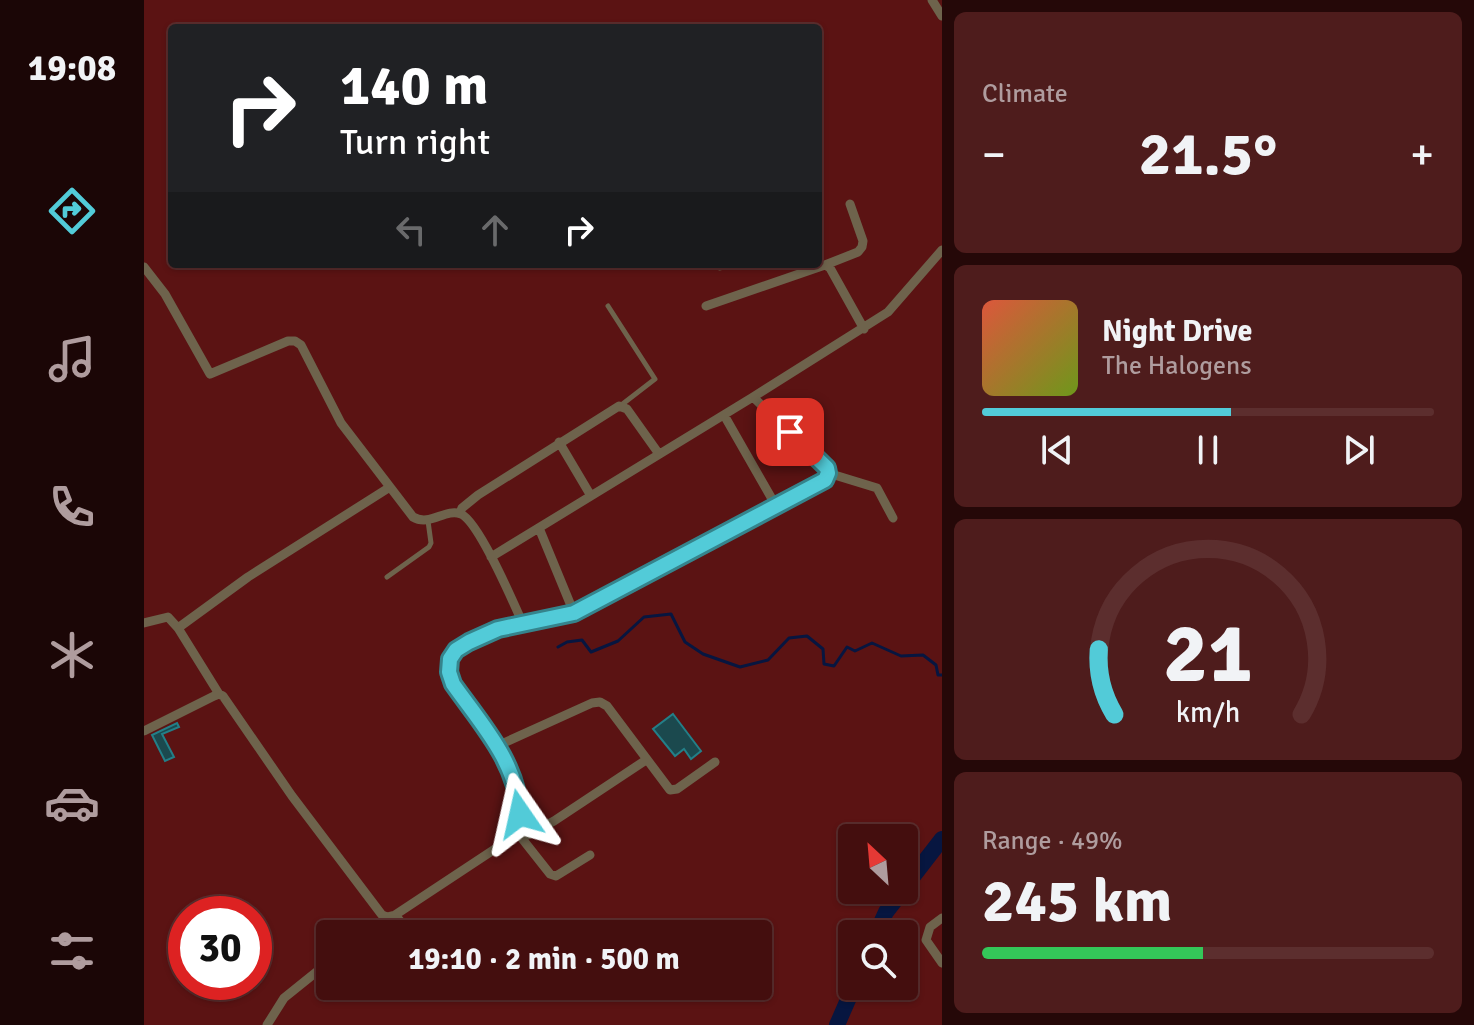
<!DOCTYPE html>
<meta charset="utf-8">
<style>
:root{--surface:#440e0e;--page:#4e1c1c;--text:#f1f3f6;--muted:#af9c9e;--line:#5c2e2e;--accent:#52cbd8}
body{margin:0;font-family:Signika,sans-serif;background:var(--page);color:var(--text);height:100vh;display:flex;flex-direction:column;font-size:30px;white-space:nowrap}
*{box-sizing:border-box;margin:0}
p{font-size:26px;color:var(--muted)}
.icon{flex:none;width:44px;height:44px;fill:none;stroke:currentColor;stroke-width:2;stroke-linecap:round;stroke-linejoin:round}
.map{position:relative;flex:1;overflow:hidden}
.sheet{display:flex;flex-direction:column;gap:12px;padding:12px;background:#250808;width:532px}
.sheet>*{flex:none}
.banner{position:absolute;left:24px;top:24px;width:654px;height:244px;border-radius:8px;box-shadow:0 2px 6px #0004,0 0 0 2px var(--line);background:#202124;color:#fff;overflow:hidden}
.needle{width:52px;rotate:334deg}
.buttons{position:absolute;left:694px;top:824px;display:grid;gap:16px}
.buttons a{display:grid;place-items:center;width:80px;height:80px;border-radius:8px;background:var(--surface);box-shadow:0 2px 6px #0004,0 0 0 2px var(--line);font-size:40px}
.speed{position:absolute;left:24px;top:896px;display:flex;gap:16px;font-size:40px;font-weight:700;text-align:center}
.speed>*{display:grid;place-content:center;width:104px;height:104px;border-radius:50%;background:var(--surface);box-shadow:0 2px 6px #0004,0 0 0 2px var(--line);line-height:1}
.speed .limit{border:12px solid #d22;background:#fff;color:#111}
.pin{position:absolute;display:grid;place-items:center;width:68px;height:68px;color:#fff;margin:-34px;border-radius:16px;box-shadow:0 4px 12px #0006}
.me{position:absolute;width:88px;margin:-44px;rotate:349deg;stroke-linejoin:round;filter:drop-shadow(0 0 6px #0008)}
.turn{display:flex;align-items:center;gap:28px;height:168px;padding:0 40px;font-size:36px}
.turn .icon{width:104px;height:104px;stroke-width:2.5}
.turn b{display:block;font-size:56px;line-height:68px}
.lanes{display:flex;align-items:center;height:76px;padding:0 40px;background:#0003;justify-content:center;gap:40px;direction:ltr}
.lanes .off{opacity:.35}
.big{font-size:60px;font-weight:700;line-height:1.1}
.sheet .tile{flex:1;display:flex;flex-direction:column;justify-content:center;gap:12px;min-width:0;padding:0 28px;border-radius:12px;background:var(--page)}
.sheet .dial{align-items:center;gap:0}
.dial svg{height:208px;overflow:visible;fill:none;stroke:var(--line);stroke-width:7;stroke-linecap:round;text-anchor:middle}
.dial text{fill:var(--text);stroke:none}
.song{display:flex;align-items:center;gap:24px}
.cover{width:96px;height:96px;border-radius:12px;background:linear-gradient(135deg,hsl(10 70% 55%),hsl(80 70% 35%))}
.played{height:8px;border-radius:4px;background:linear-gradient(90deg,var(--accent) 55%,var(--line) 55%)}
.keys{display:flex;justify-content:space-around;direction:ltr}
.heat{display:flex;justify-content:space-between;align-items:center;font-size:44px;direction:ltr}
.charge{height:12px;border-radius:6px;background:linear-gradient(90deg,#34c759 49%,var(--line) 0)}
.trip{position:absolute;left:172px;top:920px;width:456px;height:80px;border-radius:8px;background:var(--surface);box-shadow:0 2px 6px #0004,0 0 0 2px var(--line);font-weight:700;line-height:80px;text-align:center}
main{display:flex;flex:1;min-height:0}
.menu{display:flex;flex-direction:column;width:144px;justify-content:space-around;align-items:center;background:#1b0606;color:var(--muted)}
.menu .icon{width:56px;height:56px}
.menu .on{color:var(--accent)}
.menu b{font-size:36px;color:var(--text)}
.map>svg:first-child{display:block}
.lines{fill:none;stroke-linecap:round;stroke-linejoin:round}
.stream{stroke:#071640;stroke-width:3}
.river{stroke:#071640;stroke-width:16}
.building{fill:#1b494e;stroke:#237f88;stroke-width:2}
.service{stroke:#6e634c;stroke-width:5}
.minor{stroke:#6e634c;stroke-width:9}
.route-casing{stroke:#35848c;stroke-width:20}
.route{stroke:#52cbd8;stroke-width:14}
</style>
<main>
<nav class="menu">
<b>19:08</b>
<svg class="icon on" aria-label="directions" viewBox="0 0 24 24"><path d="M12 3l9 9-9 9-9-9zM9 14v-3h6M13 9l2 2-2 2"/></svg>
<svg class="icon" aria-label="music" viewBox="0 0 24 24"><path d="M9 18V5l10-2v13"/><circle cx="6" cy="18" r="3"/><circle cx="16" cy="16" r="3"/></svg>
<svg class="icon" aria-label="phone" viewBox="0 0 24 24"><path d="M5 4h4l2 5-3 2q2 4 5 5l2-3 5 2v4C11 20 4 13 5 4z"/></svg>
<svg class="icon" aria-label="climate" viewBox="0 0 24 24"><path d="M12 3v18M4 7l16 10M4 17L20 7"/></svg>
<svg class="icon" aria-label="car" viewBox="0 0 24 24"><path d="M5 17H2v-5l4-1 3-4h7l3 4 3 1v5h-3M9 17h6M6 11h13"/><circle cx="7" cy="17" r="2"/><circle cx="17" cy="17" r="2"/></svg>
<svg class="icon" aria-label="filters" viewBox="0 0 24 24"><path d="M4 7h16M4 17h16"/><circle cx="9" cy="7" r="2"/><circle cx="15" cy="17" r="2"/></svg>
</nav>
<div class="map">
<svg width="798" height="1025" viewBox="0 0 798 1025">
<rect width="100%" height="100%" fill="#5b1313"/>
<g class="lines">
<path class="stream" d="M414 647 423 642 438 640 447 652 474 641 500 617 527 614 541 642 559 654 596 667 624 660 645 638 663 636 679 649 680 664 690 666 703 647 711 651 728 643 757 656 779 655 792 665 794 675H798"/>
<path class="river" d="M760 888 798 839
M732 934 742 912 759 890
M693 1025 710 986"/>
</g>
<path class="building" d="M529 714 557 751 547 759 540 749 531 756 509 729Z
M33 723 35 727 18 734 30 757 21 761 8 735Z"/>
<g class="lines">
<path class="service" d="M464 306 511 379 476 406
M243 577 285 547 287 543 284 521"/>
<path class="minor" d="M788 0 798 16
M681 265 714 252 718 247 719 241 706 204
M576 266 580 264
M0 267 21 294 66 374 144 341H151L157 345 197 423 269 517C286 527 301 508 317 514 335 522 370 604 379 624
M562 306 681 265 686 268 720 329
M580 415 632 506
M415 442 447 496
M684 473 733 488 749 518
M316 513 318 508 334 495 475 406 483 409 515 454
M395 528 430 613
M347 557 609 397
M0 623 24 617 34 628 75 694
M34 628 104 577 246 487
M0 731 70 696 75 694 79 696 148 796 238 915 243 917 251 915 363 841C402 791 338 725 309 684L305 672 306 659 312 650 325 642 354 629 430 613 681 480 684 473 683 468 609 397 744 312 798 250
M353 746 448 703 456 702 463 706 526 790 533 789 571 762
M376 836 406 874 412 876 446 855
M378 838 410 821 502 760
M251 915 267 934
M798 918 786 927 782 940 798 963
M221 934 243 917
M123 1025 140 998 186 961"/>
</g>
<g class="lines">
<defs>
<path id="route" d="M376 814C373 762 338 725 309 684L305 672 306 659 312 650 325 642 354 629 430 613 681 480 684 473 683 468 646 432"/>
</defs>
<use href="#route" class="route-casing"/>
<use href="#route" class="route"/>
</g>
</svg>
<div class="buttons">
<a><svg class="needle" viewBox="-14 -14 28 28"><path d="M0-13l5 13h-10z" fill="#e53935"/><path d="M0 13l5-13h-10z" fill="#af9c9e"/></svg></a>
<a><svg class="icon" aria-label="search" viewBox="0 0 24 24"><circle cx="10" cy="10" r="6"/><path d="M15 15l6 6"/></svg></a>
</div>
<div class="speed"><div class="limit">30</div></div>
<div class="pin" style="left:646px;top:432px;background:#d93025"><svg class="icon" aria-label="arrive" viewBox="0 0 24 24"><path d="M6 21V4h12l-3 4 3 4H6"/></svg></div>
<svg class="me" style="left:376px;top:814px" viewBox="-20 -20 40 40"><path d="M0-17L14 15 0 8-14 15z" fill="#52cbd8" stroke="#fff" stroke-width="4"/></svg>
<div class="trip">19:10 · 2 min · 500 m</div>
<div class="banner">
<div class="turn"><svg class="icon" aria-label="right" viewBox="0 0 24 24"><path d="M7 20v-9h11M14 6l5 5-5 5"/></svg><div><b>140 m</b>Turn right</div></div>
<div class="lanes"><svg class="icon off" aria-label="left" viewBox="0 0 24 24"><path d="M17 20v-9H6M10 6l-5 5 5 5"/></svg><svg class="icon off" aria-label="ahead" viewBox="0 0 24 24"><path d="M12 20V5M6 11l6-6 6 6"/></svg><svg class="icon" aria-label="right" viewBox="0 0 24 24"><path d="M7 20v-9h11M14 6l5 5-5 5"/></svg></div>
</div>
</div>
<section class="sheet">
<div class="tile"><p>Climate</p>
<div class="heat"><a>−</a><b class="big">21.5°</b><a>+</a></div>
</div>
<div class="tile">
<div class="song"><i class="cover"></i><div><b>Night Drive</b><p>The Halogens</p></div></div>
<div class="played"></div>
<div class="keys"><svg class="icon" aria-label="previous" viewBox="0 0 24 24"><path d="M18 5L8 12l10 7zM5 5v14"/></svg><svg class="icon" aria-label="pause" viewBox="0 0 24 24"><path d="M8 5v14M16 5v14"/></svg><svg class="icon" aria-label="next" viewBox="0 0 24 24"><path d="M6 5l10 7-10 7zM19 5v14"/></svg></div>
</div>
<div class="tile dial"><svg viewBox="0 0 100 80">
<path d="M14 69A42 42 0 1 1 86 69"/>
<path d="M14 69A42 42 0 0 1 8 44" stroke="#52cbd8"/>
<text x="50" y="56" font-size="32" font-weight="700">21</text>
<text x="50" y="72" font-size="11">km/h</text>
</svg></div>
<div class="tile"><p>Range · 49%</p><b class="big">245 km</b><div class="charge"></div></div>
</section>
</main>
